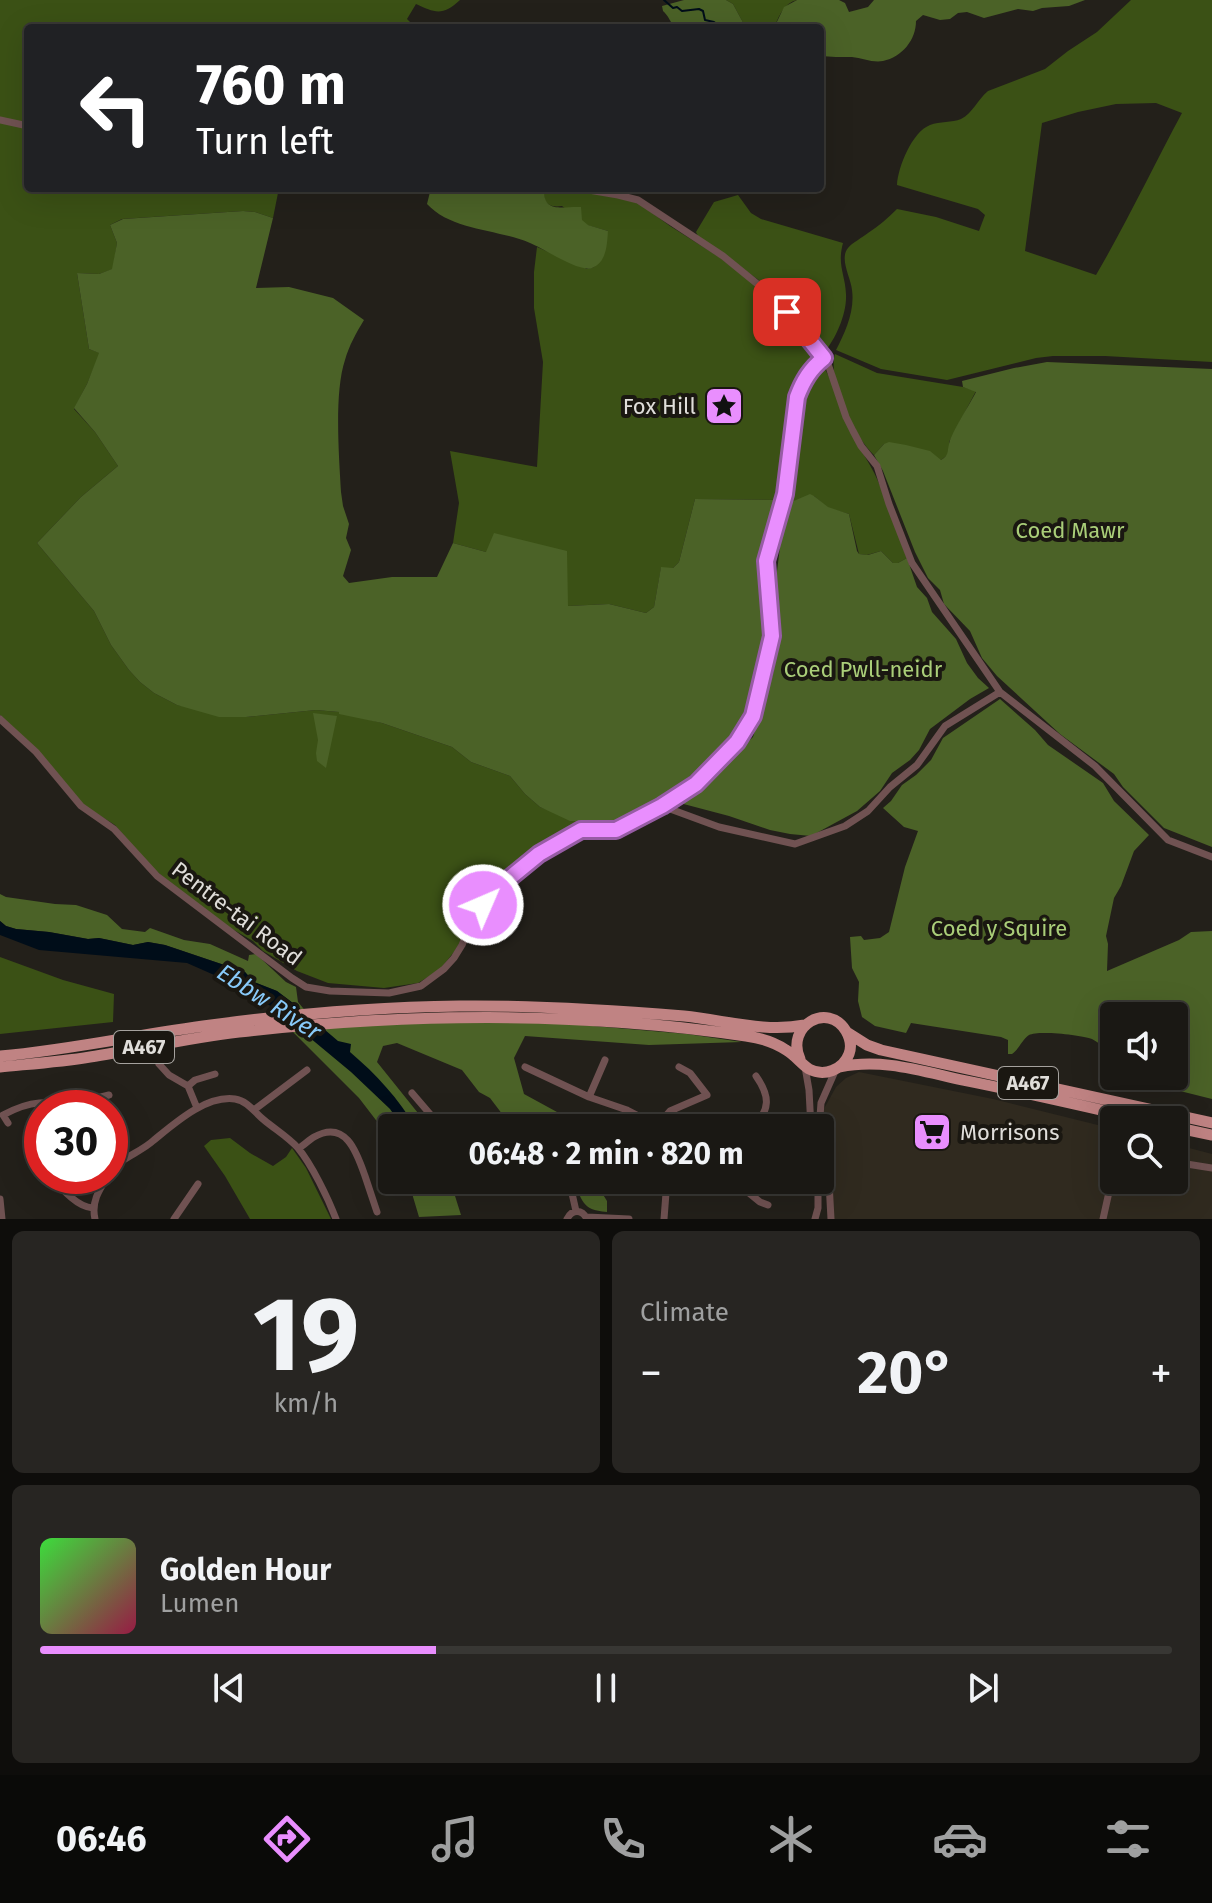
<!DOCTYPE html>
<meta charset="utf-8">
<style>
:root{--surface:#1a1814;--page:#272522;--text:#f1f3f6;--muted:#9fa0a0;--line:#383734;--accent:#e98efe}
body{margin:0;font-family:"Fira Sans",sans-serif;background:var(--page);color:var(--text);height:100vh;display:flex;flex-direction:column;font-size:30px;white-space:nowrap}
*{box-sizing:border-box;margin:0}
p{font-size:26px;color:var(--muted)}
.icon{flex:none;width:44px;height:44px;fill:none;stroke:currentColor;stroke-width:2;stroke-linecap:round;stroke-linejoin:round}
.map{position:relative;height:1219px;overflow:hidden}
.sheet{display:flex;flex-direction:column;gap:12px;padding:12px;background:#0e0d0b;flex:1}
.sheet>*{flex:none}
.hud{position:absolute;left:24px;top:24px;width:800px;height:168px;border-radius:8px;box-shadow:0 8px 32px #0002,0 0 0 2px var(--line);background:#202124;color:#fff;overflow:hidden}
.controls{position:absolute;left:1100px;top:1002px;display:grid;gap:16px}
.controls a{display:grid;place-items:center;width:88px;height:88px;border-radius:8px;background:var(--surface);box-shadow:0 8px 32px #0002,0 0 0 2px var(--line);font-size:40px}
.speed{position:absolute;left:24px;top:1090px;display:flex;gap:16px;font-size:40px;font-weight:700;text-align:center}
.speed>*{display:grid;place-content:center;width:104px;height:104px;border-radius:50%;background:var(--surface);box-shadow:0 8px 32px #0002,0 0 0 2px var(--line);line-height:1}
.speed .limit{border:12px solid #d22;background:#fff;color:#111}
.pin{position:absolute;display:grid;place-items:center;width:68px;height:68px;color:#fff;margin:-34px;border-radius:16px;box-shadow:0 4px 12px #0006}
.me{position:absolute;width:88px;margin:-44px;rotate:45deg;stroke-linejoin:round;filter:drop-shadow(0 0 6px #0008)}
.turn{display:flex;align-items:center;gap:28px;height:168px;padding:0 40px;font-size:36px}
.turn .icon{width:104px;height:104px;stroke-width:2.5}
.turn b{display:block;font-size:56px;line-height:68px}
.big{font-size:60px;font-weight:700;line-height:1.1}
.sheet .tile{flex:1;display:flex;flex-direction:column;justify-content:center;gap:12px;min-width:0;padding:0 28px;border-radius:12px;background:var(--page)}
.sheet .dial{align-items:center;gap:0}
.dial b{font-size:104px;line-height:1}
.song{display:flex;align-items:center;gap:24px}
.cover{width:96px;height:96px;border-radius:12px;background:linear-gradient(135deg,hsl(120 70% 55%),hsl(340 70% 35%))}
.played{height:8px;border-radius:4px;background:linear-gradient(90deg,var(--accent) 35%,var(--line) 35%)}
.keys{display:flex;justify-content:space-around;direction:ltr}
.heat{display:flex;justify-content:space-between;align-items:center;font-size:44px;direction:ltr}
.sheet .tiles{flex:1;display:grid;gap:12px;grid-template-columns:1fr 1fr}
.tile:last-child{grid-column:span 2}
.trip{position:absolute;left:378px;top:1114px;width:456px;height:80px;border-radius:8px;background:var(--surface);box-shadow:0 8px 32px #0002,0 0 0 2px var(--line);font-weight:700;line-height:80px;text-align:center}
.menu{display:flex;height:128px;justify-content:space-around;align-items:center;background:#0a0a08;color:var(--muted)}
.menu .icon{width:56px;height:56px}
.menu .active{color:var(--accent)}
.menu b{font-size:36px;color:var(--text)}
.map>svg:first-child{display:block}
.built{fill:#302a1f}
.green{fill:#3b5115;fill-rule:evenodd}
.forest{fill:#4b6227}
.water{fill:#000d19}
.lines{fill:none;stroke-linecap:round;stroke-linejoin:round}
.stream{stroke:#000d19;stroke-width:2}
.street{stroke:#705252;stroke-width:7}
.primary{stroke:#c08383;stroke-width:11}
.route-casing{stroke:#975ca5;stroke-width:20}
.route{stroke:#e98efe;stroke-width:14}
.labels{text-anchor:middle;stroke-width:8;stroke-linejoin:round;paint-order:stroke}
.shield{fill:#1a1711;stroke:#a5a29e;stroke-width:2}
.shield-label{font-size:20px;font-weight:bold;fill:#e0deda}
.poi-label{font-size:22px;fill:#e0deda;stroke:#1a1711;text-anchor:end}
.park-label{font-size:22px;fill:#aace79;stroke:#1a1711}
.street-label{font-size:22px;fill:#e0deda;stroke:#1a1711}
.water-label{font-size:24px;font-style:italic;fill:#88cafa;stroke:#1a1711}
</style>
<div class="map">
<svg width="1212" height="1219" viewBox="0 0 1212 1219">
<rect width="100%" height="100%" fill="#23201a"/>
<path class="built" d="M859 1072 993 1099 1114 1129V1180H1174V1144L1212 1154V1219H831L820 1116 836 1087 846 1078Z"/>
<path class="green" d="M0 0H460C443 16 435 13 416 4L407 19 411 23 407 28H28V124L0 117Z
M726 0H797C784 3 779 16 774 28H746L733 4Z
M1131 0H1212V362L1105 356H1053L1036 358 947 380 881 369 836 350C845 333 855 311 852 290 851 278 839 259 848 248 853 242 862 238 868 233 879 226 888 218 897 209L936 217 979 231 985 215 978 209 897 185C898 167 912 132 930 125 940 121 952 123 961 119 973 113 978 99 988 91L1045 69 1068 51 1097 32ZM1156 103 1182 113C1153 167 1127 222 1096 275L1025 251 1042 123 1078 112 1116 104Z
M0 122 28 129V188H279L273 218 255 212 243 211 122 219 110 225 117 243 113 269 99 274 77 273 89 349 100 353 87 384 74 409 95 432 118 466 81 497 37 543 94 611 111 645 129 670 140 682 154 693 177 705 246 717 316 710 339 712 382 723 452 747 471 762 510 776 525 794 540 807 577 821 581 826 533 856 484 898 469 920 462 939 454 952 441 968 428 977 418 983 384 988 328 983 297 971 263 951 253 941 227 926 190 900 146 862 115 825 83 805 43 756 0 715Z
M544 188 587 191 637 202 670 226 719 257 765 293 783 311 818 358 800 383 783 489 779 500 695 499 679 562 673 568H661L654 607 646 613 609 604 568 606 486 552 453 543 459 503 450 451 537 467 543 362 534 308V272L537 247 587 269 594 267 608 231 587 225 562 206C547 208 543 202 544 188Z
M738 195 751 213 761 219 843 243C837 265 845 274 846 294 847 314 836 338 824 353L784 304 760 281 698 236 696 232 714 202Z
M835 354 877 373 963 387 976 391 949 442V454L941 460 884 444 874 455C855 438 827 379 835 354Z
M820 362C833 378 837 402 845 420 854 442 869 460 878 481 889 506 897 533 907 558L898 563H893L881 551 867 555 859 554 849 514 828 508 814 496 789 503 799 401 803 388Z
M0 957 63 980 114 994 113 1022 0 1034Z
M230 1138 250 1153 273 1166 286 1157 292 1148 306 1168 331 1219H250L225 1176 204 1146 211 1140Z"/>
<path class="forest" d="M684 0H726L733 4 746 28H675C671 23 668 15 663 11L662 6Z
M797 0H839L845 3 849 12 868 7 874 0H1085L1069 6 1042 8 1033 11 1018 9 984 18 967 12 958 13 950 19 940 20 923 15 916 21C916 40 902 57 883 61 873 63 862 58 852 57 841 57 831 57 820 56V28H774L784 7Z
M431 188H544C543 214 562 206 581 207L582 220 588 225 608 231C607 244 607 262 592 268 580 273 543 248 530 243 498 229 452 231 427 204Z
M243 211 255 212 273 218 256 288 289 287 333 298 364 320C356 333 349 346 345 360 334 393 339 456 341 492L343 506 349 524 346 538 351 550 343 576 349 583 392 577H437L453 543 486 552 494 533 567 551 568 606 609 604 646 613 654 607 661 567 673 568 679 562 695 499 779 500C768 533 761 561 762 596 762 606 767 617 767 627 767 634 764 643 763 651 758 676 753 705 739 727 718 761 649 809 612 822 603 825 591 825 581 826L577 821H570L540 807 525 794 510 776 471 762 452 747 382 723 339 714V712L316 710 246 717H219L177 705 154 693 140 682 129 670 111 645 94 611 37 543 81 497 118 466 95 432 74 408 87 384 99 353 89 349 77 273 99 274 112 269 117 243 110 225 123 219Z
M1047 362 1212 369V847L1164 828 1123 787 1114 774 1060 734 997 676 982 658 970 631 944 604 940 590 928 578 915 552 883 471 874 455 884 444 889 442 906 445 930 451 941 460C949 455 947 453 949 444 951 433 970 404 976 392L963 387 962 381 1014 368Z
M810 494 814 496 828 507 849 514 857 551 859 554 868 555 881 551 893 563H898L907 558 917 587 927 598 932 612 956 639 967 663 978 678 989 688 970 699 930 729 919 750 910 760 892 773 880 791 857 811 811 836 790 834 770 830 729 816 676 802 698 789 753 737 773 674 781 626 777 606 776 580 781 538 789 503Z
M1000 699 1035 730 1048 745 1103 783 1114 801 1149 835 1134 851 1121 886 1114 898 1106 936 1108 944 1107 971 1179 940 1191 932 1212 931V1099L1156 1085 1145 1076H1174V1016H1114V1053C1106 1050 1100 1043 1092 1039 1082 1035 1038 1030 1029 1035 1022 1040 1019 1049 1012 1054H1008V1040L1001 1037 911 1023 906 1033 875 1026 862 1017 858 1001 859 982 852 968 850 937 861 936 864 940 880 938 889 932 905 867 918 831 904 827 883 808 891 801 902 785 916 775 931 760 943 738Z
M313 713 337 716 326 768 317 761 316 753 318 740Z
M0 894 6 897 55 904 76 905 107 915 122 929 145 932 150 928 184 940 210 944 248 961 249 955 256 954 286 982 296 987 298 1002 312 1019 277 991 254 982 245 972 165 945 148 942 133 945 99 938 88 939 49 932 16 929 6 926 0 921Z
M370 1021 558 1023 687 1034 742 1042 649 1045 525 1036 514 1058 524 1094 568 1118 573 1128H542L509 1123 490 1098 479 1092 462 1070 397 1043 383 1046 377 1062 430 1128H392V1141L359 1098 288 1027Z
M408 1180H450L461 1215 419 1217Z
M572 1180H594L607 1201V1212C580 1210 584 1200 572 1180Z"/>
<path class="water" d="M0 921 6 926 16 929 49 932 88 939 99 938 133 945 148 942 165 945 245 972 254 982 277 991 297 1006 338 1041 351 1044 350 1052C377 1075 398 1098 416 1128H403L390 1109 351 1072 274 1008 230 982 187 963 39 950 0 935Z"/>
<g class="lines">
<path class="stream" d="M664 0 673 8 677 7 682 11 699 9 703 11 705 20 714 22 722 28"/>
<path class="street" d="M0 120 28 126
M577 188 618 195 638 200 723 256 766 291 787 312 828 364 846 417 853 431 861 446 877 466 889 504 912 563 1000 692 1095 766 1168 840 1212 857
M0 719 36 752 81 806 114 829 157 876 292 978 306 987 330 991 389 993 421 986 444 969 454 958 462 945 471 924 495 890 539 854 581 830H616L662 806 719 827 795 844 845 826 868 811 890 787 917 765 945 726 1000 692
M662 806 696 784 737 742 753 716 772 636 766 561 785 494 797 397C803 381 810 369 824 358
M159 1064 169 1075 188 1086 197 1108
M525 1067 589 1097 627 1110 662 1128
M805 1067 809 1090 811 1128
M188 1086 195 1080 215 1074
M412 1093 442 1128
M589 1097 605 1060
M88 1108 101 1097 109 1095
M254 1110 307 1070
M8 1123 3 1115C31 1100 47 1100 77 1108
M658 1125 670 1111 707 1095 690 1073 679 1067
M466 1128 473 1122 479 1128
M619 1128 627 1110
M752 1128C771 1110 770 1096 756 1076
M299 1148C304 1145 309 1140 314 1137 346 1119 357 1153 365 1176 369 1188 373 1200 377 1212
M1174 1162 1212 1168
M110 1173C121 1157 140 1153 154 1140 175 1123 206 1095 235 1099 248 1101 255 1113 264 1120 276 1130 288 1137 298 1148 312 1165 328 1198 336 1219
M55 1179C63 1191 78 1207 93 1208
M486 1180C495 1190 504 1187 515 1180
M566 1180 571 1189 576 1211
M733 1180 760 1202 768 1205
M0 1199 2 1219
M587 1217 629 1219
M95 1219C91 1202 99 1190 108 1176
M174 1219 198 1184
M567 1219C572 1209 582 1209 587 1219
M664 1219 667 1180
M815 1219 818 1208V1180
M831 1219 829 1182 820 1116 821 1103 836 1069
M1103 1219 1109 1192 1114 1179"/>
<path class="primary" d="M848 1033 867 1045 881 1050 1212 1123
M0 1056C71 1050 140 1034 211 1025 293 1014 376 1007 459 1006 534 1005 610 1010 684 1016 725 1020 764 1033 805 1025
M0 1067C30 1064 60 1062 90 1057 140 1049 189 1038 239 1032 408 1013 579 1011 746 1036 761 1038 774 1042 786 1050 795 1055 801 1064 809 1069 824 1077 843 1070 849 1054 852 1046 850 1038 846 1031 828 1001 785 1026 800 1059
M840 1067C881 1058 921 1071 962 1080 1023 1092 1083 1106 1144 1120
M1174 1127 1212 1135"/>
</g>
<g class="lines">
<defs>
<path id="route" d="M483 905 495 890 539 854 581 830H616L662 806 696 784 737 742 753 716 772 636 766 561 785 494 797 397C803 381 810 369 824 358L787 312"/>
</defs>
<use href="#route" class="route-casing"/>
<use href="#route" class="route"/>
</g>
<defs>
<symbol id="sight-square" viewBox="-11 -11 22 22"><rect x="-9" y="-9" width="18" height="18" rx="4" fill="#e98efe" stroke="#1a1711"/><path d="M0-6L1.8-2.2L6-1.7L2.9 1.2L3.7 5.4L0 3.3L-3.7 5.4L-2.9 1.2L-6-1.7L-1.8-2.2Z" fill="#111"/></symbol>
<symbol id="supermarket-square" viewBox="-11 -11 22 22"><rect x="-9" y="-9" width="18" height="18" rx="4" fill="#e98efe" stroke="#1a1711"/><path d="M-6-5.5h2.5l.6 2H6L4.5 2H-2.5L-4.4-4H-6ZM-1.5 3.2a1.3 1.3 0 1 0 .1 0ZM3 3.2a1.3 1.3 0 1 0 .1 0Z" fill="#111"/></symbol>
</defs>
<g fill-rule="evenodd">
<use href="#sight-square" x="702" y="384" width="44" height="44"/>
<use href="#supermarket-square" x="910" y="1110" width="44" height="44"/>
</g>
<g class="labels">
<g class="shield">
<rect x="114" y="1031" width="60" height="32" rx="6"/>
<rect x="998" y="1067" width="60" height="32" rx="6"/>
</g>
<g class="shield-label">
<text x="144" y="1054">A467</text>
<text x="1028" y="1090">A467</text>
</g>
<g class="poi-label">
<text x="696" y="414">Fox Hill</text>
<text x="960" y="1140" text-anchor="start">Morrisons</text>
</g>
<g class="park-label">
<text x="1070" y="538">Coed Mawr</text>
<text x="863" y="677">Coed Pwll-neidr</text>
<text x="999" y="936">Coed y Squire</text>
</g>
<g class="street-label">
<text transform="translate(237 913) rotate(37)" y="8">Pentre-tai Road</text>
</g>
<g class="water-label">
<text transform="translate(269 1002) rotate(33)" y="8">Ebbw River</text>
</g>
</g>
</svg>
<div class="controls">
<a><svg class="icon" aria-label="sound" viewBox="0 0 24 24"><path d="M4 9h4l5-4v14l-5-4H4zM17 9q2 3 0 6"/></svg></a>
<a><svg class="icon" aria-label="search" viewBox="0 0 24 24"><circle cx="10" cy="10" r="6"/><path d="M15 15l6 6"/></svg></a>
</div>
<div class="speed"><div class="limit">30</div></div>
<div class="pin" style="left:787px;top:312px;background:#d93025"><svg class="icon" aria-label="arrive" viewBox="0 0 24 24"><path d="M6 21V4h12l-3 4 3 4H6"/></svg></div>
<svg class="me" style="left:483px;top:905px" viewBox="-20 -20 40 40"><circle r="17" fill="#e98efe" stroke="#fff" stroke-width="3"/><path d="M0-11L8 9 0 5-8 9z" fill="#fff"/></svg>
<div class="trip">06:48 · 2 min · 820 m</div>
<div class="hud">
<div class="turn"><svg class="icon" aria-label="left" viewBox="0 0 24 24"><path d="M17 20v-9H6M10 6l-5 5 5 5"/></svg><div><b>760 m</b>Turn left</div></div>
</div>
</div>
<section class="sheet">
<div class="tiles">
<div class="tile dial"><b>19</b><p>km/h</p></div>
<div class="tile"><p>Climate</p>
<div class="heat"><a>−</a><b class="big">20°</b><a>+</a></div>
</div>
<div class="tile">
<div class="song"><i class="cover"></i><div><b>Golden Hour</b><p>Lumen</p></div></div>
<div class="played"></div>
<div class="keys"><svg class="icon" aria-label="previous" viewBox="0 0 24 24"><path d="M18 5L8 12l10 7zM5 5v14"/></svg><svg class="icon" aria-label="pause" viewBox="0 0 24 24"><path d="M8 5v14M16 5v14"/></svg><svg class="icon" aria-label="next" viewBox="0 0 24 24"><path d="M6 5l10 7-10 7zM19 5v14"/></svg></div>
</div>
</div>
</section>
<nav class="menu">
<b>06:46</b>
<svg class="icon active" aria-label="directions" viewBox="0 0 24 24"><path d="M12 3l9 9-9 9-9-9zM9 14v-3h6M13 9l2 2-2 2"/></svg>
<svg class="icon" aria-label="music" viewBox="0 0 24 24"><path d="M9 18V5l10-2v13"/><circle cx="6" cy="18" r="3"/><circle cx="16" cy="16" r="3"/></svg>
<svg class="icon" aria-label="phone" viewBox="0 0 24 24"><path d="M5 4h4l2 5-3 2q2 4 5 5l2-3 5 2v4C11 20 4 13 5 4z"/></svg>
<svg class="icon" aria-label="climate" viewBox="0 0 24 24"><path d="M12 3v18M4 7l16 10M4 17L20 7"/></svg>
<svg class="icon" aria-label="car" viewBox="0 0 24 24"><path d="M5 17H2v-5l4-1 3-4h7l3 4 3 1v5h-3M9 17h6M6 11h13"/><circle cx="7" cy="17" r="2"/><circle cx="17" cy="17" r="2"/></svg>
<svg class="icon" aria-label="filters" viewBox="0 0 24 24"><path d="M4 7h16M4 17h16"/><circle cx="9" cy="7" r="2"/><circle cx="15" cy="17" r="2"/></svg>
</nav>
